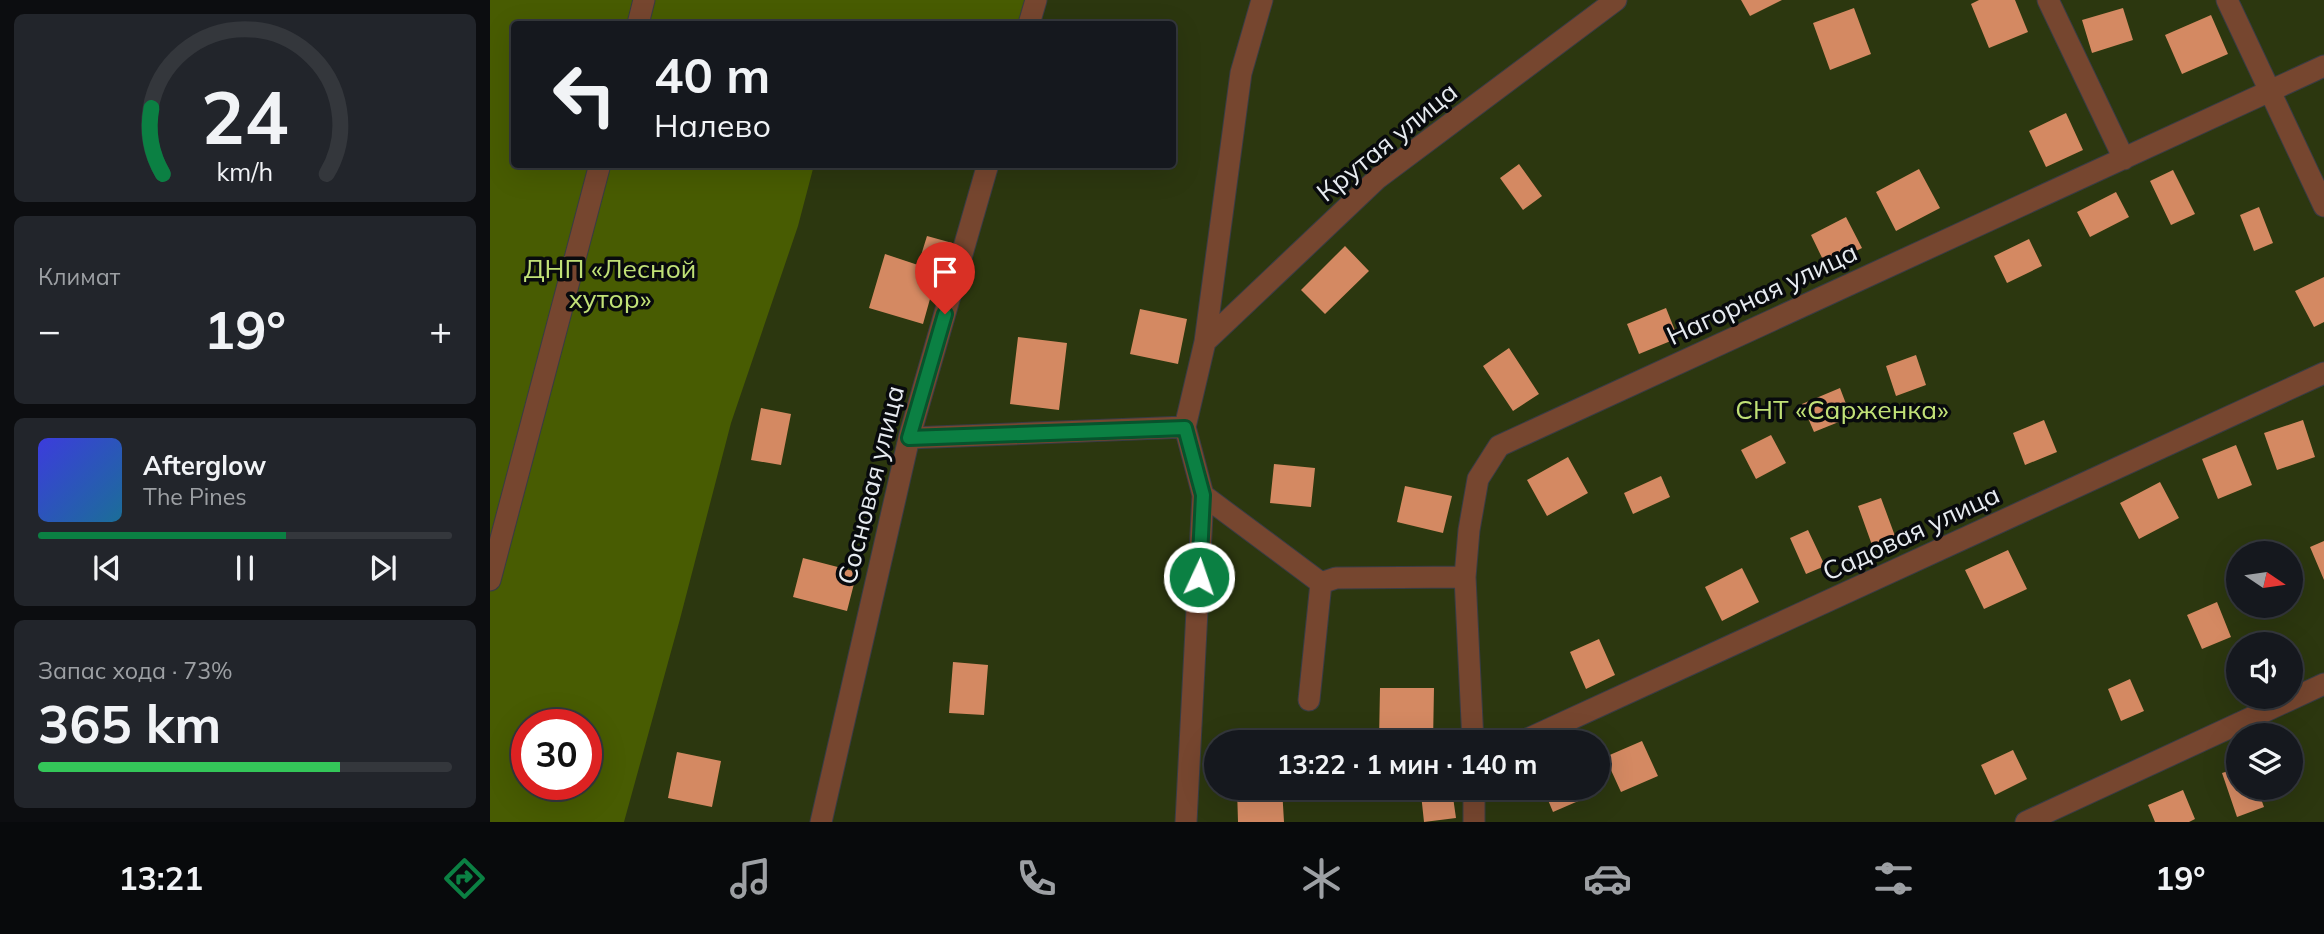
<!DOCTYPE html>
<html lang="ru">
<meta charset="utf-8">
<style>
:root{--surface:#15181e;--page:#22252b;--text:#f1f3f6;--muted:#9da0a4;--line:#34373c;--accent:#0b8043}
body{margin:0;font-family:Mulish,sans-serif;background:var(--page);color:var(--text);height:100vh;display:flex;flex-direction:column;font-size:26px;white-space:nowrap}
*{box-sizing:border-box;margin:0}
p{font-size:23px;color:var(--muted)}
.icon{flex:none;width:38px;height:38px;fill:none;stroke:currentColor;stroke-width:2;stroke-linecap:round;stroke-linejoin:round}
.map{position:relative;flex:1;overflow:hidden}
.side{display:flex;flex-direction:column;gap:14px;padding:14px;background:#0c0d10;width:490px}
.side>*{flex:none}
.hud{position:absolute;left:21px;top:21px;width:665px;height:147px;border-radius:7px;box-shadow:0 7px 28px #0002,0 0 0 2px var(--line);background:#15181e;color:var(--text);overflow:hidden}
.needle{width:46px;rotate:103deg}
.controls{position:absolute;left:1736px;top:541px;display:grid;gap:14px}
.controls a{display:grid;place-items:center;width:77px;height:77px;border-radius:50%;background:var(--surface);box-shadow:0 7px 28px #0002,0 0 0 2px var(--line);font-size:35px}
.speed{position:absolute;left:21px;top:709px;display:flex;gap:14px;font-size:35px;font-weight:700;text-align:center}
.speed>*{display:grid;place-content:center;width:91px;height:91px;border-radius:50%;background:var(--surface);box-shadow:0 7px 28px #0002,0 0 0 2px var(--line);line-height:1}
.speed .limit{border:10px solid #d22;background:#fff;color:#111}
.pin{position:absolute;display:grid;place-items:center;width:60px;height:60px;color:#fff;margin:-72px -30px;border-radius:50% 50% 50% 0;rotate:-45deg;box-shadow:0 0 7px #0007}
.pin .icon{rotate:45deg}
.me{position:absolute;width:77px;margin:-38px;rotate:3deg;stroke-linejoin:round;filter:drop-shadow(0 0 5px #0008)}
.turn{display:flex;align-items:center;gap:24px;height:147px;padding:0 28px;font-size:32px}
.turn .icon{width:91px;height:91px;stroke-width:2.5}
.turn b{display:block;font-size:49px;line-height:60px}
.big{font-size:52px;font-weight:700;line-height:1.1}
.side .tile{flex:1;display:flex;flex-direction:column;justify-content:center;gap:10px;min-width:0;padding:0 24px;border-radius:10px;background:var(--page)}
.side .dial{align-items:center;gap:0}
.dial svg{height:182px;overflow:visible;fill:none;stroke:var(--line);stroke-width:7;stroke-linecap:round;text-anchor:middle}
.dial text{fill:var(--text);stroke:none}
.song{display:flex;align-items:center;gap:21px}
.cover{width:84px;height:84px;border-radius:10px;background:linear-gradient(135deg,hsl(240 70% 55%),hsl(200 70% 35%))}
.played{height:7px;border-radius:4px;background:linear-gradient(90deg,var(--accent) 60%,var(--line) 60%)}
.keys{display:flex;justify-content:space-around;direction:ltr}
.heat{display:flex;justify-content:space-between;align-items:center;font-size:38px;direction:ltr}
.charge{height:10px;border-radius:5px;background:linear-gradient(90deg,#34c759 73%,var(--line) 0)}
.trip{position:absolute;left:714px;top:730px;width:406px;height:70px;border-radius:35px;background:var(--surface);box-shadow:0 7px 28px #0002,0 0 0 2px var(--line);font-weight:700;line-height:70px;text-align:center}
.tab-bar{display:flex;height:112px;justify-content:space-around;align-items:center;background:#080a0c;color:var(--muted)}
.tab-bar .icon{width:49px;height:49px}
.tab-bar .active{color:var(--accent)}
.tab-bar b{font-size:32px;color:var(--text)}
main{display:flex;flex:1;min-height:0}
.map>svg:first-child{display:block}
.green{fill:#2c370f;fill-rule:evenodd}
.forest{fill:#485c02;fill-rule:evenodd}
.building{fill:#d48962}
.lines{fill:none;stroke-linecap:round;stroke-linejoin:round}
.minor-casing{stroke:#383c44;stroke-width:23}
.minor{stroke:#76462f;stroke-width:21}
.route-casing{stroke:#07532c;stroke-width:18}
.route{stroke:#0b8043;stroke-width:12}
.labels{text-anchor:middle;stroke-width:7;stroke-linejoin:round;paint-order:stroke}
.street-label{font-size:26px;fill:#e7ebf0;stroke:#080a0d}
.park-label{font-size:26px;fill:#c1e177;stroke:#080a0d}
</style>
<main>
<section class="side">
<div class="tile dial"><svg viewBox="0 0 100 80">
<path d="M14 69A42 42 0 1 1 86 69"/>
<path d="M14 69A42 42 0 0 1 9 40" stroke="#0b8043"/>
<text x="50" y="56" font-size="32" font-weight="700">24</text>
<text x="50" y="72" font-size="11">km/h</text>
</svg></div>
<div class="tile"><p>Климат</p>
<div class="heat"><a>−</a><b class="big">19°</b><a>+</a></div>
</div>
<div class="tile">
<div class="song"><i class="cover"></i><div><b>Afterglow</b><p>The Pines</p></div></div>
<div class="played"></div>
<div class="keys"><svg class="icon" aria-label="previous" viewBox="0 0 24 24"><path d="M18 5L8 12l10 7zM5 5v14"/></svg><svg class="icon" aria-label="pause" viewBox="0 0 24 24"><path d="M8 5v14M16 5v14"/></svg><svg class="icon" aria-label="next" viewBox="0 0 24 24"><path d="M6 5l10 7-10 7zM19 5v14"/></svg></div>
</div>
<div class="tile"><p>Запас хода · 73%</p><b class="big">365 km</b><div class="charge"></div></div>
</section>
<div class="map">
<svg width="1834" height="822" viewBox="0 0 1834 822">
<rect width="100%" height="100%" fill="#1c2028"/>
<path class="green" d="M0 0H1834V822H0ZM24 24H682V164H24ZM1748 553H1801V606H1748ZM1748 644H1801V696H1748ZM37 724H96V784H37ZM1748 735H1801V788H1748ZM726 742H1108V788H726Z"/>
<path class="forest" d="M0 0H543L537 18 490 24H24V164L324 165 308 226 241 423 190 619 134 822H0ZM37 724H96V784H37Z"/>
<path class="building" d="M1251 0H1292L1260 16Z
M1489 0H1525L1538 32 1499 48 1481 4Z
M1364 8 1381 54 1340 70 1323 23Z
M1633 8 1643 40 1602 53 1592 20Z
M1721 15 1738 54 1692 74 1675 35Z
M1576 113 1593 150 1556 167 1539 131Z
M1029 164 1052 196 1033 210 1010 178Z
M1429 169 1450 208 1406 231 1386 192Z
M1683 170 1705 214 1681 225 1660 181Z
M1626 192 1639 217 1600 237 1587 212Z
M1769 207 1783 243 1764 251 1750 215Z
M1356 217 1372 248 1336 266 1321 235Z
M437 236 466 244 454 283 445 281 433 324 379 308 395 254 428 265Z
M1539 239 1552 266 1517 283 1504 256Z
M855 246 879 271 835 314 811 290Z
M1834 277V322L1824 327 1805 291Z
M1176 308 1188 338 1149 354 1137 324Z
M650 309 697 319 688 364 640 354Z
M528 337 577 343 569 410 520 404Z
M1019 348 1049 394 1023 411 993 366Z
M1426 355 1436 385 1406 396 1396 366Z
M1350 388 1361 417 1324 432 1312 404Z
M271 408 301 414 291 465 261 460Z
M1554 420 1567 452 1535 465 1523 433Z
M1813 420 1825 457 1787 470 1774 433Z
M1281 435 1296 463 1266 479 1251 450Z
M1746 445 1762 485 1728 499 1712 459Z
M1078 457 1098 493 1057 516 1037 480Z
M784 464 825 468 821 507 780 503Z
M1171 476 1180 497 1143 514 1134 493Z
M1670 482 1689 518 1649 539 1630 503Z
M915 486 962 496 953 533 907 522Z
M1391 498 1405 536 1382 545 1368 506Z
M1318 530 1335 566 1316 574 1300 538Z
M1834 541V580L1820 547Z
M1518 550 1537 589 1494 609 1475 570Z
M313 558 367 572 357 611 303 597Z
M1252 568 1269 602 1232 621 1215 587Z
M1727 602 1741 637 1712 649 1697 615Z
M1109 639 1125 675 1096 689 1080 652Z
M463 662 498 665 494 715 459 713Z
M1640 679 1654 711 1631 721 1618 689Z
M890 688H944L943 742H889Z
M1152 741 1168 776 1131 792 1115 757Z
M1523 750 1537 779 1505 795 1491 765Z
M187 752 231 761 222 807 178 798Z
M1748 768V788H1767L1774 807 1747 817 1732 773Z
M747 788H792L794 822H748Z
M1053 788H1089L1093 799 1063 812Z
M962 790 966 818 934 822 931 794Z
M1693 790 1705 819 1699 822H1665L1658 805Z"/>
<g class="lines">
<defs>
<path id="minor" d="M1558 0 1634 159
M1737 0 1834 206
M148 24 154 0
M539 24 546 0
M715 342 888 178 1126 0
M419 438 695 427
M713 495 831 583 846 578 975 577
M0 580 110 164
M819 700 831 583
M983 742 975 577 979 530 988 479 1009 446 1834 66
M1031 742 1834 373
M984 788V822
M331 822 419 438 498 164
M696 822 713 495 695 427 715 342 751 73 772 0
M1536 822 1834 684"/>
</defs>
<use href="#minor" class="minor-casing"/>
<use href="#minor" class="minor"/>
</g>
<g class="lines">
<defs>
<path id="route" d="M455 314 419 438 695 428 713 495 709 577"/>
</defs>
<use href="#route" class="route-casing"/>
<use href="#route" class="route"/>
</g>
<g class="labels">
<g class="street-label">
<text transform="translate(897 142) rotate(-39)" y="9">Крутая улица</text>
<text transform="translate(1272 294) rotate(-25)" y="9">Нагорная улица</text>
<text transform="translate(381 485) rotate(-76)" y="9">Сосновая улица</text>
<text transform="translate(1421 533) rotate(-25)" y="9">Садовая улица</text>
</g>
<g class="park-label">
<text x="120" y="278">ДНП «Лесной<tspan x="120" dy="30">хутор»</tspan></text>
<text x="1352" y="419">СНТ «Сарженка»</text>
</g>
</g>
</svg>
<div class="controls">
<a><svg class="needle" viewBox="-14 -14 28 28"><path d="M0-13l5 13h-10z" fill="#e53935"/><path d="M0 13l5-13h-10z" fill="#9da0a4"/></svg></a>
<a><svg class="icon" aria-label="sound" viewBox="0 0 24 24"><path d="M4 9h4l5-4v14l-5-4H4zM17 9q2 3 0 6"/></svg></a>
<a><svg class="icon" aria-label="layers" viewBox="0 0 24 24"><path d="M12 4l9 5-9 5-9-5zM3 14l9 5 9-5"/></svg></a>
</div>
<div class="speed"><div class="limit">30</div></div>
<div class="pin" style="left:455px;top:314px;background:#d93025"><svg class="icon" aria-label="arrive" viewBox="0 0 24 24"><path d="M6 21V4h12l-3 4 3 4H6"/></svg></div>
<svg class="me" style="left:709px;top:577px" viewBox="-20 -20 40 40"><circle r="17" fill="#0b8043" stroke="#fff" stroke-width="3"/><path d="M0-11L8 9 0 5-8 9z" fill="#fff"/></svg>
<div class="trip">13:22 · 1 мин · 140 m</div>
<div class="hud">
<div class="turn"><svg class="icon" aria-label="left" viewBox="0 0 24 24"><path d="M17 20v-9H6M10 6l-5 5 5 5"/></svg><div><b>40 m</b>Налево</div></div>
</div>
</div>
</main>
<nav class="tab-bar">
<b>13:21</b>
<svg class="icon active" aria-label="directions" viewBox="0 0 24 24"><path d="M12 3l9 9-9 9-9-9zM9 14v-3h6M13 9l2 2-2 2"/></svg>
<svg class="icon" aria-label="music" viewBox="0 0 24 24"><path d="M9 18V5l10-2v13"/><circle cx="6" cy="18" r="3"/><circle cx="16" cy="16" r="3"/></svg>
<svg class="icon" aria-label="phone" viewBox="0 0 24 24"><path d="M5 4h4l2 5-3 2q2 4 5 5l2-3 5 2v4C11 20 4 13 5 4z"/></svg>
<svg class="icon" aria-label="climate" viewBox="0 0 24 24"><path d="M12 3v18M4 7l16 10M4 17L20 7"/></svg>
<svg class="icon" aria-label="car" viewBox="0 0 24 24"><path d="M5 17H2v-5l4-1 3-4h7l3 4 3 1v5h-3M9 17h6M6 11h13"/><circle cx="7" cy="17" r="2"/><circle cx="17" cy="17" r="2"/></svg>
<svg class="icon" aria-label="filters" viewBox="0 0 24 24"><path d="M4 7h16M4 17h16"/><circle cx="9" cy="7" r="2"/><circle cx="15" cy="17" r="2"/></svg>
<b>19°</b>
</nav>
